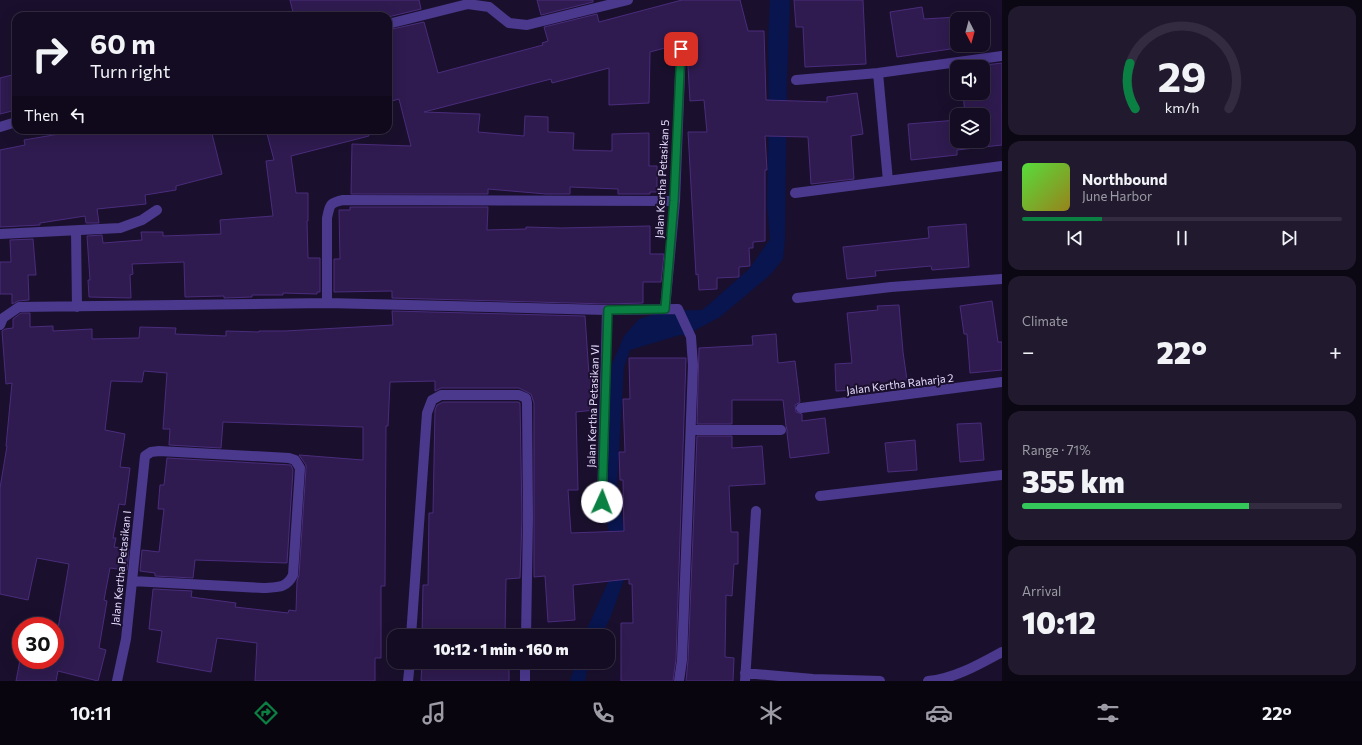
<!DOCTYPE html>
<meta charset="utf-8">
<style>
:root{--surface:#140c22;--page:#211a2f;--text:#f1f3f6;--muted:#9d9ba5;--line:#332c40;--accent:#0b8043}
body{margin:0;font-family:Commissioner,sans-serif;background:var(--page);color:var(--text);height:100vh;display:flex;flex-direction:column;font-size:15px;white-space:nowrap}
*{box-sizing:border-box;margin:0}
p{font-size:13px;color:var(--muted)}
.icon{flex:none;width:22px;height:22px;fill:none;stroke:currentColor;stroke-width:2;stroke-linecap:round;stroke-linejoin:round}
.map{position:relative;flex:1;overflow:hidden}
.drawer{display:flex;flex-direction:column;gap:6px;padding:6px;background:#0b0713;width:360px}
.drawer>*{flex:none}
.top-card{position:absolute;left:12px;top:12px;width:380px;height:122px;border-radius:12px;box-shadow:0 4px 16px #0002,0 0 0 1px var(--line);background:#140c22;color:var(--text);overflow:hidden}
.needle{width:26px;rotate:174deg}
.controls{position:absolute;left:950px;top:12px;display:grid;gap:8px}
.controls a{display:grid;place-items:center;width:40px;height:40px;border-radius:8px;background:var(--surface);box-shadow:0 4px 16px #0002,0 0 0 1px var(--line);font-size:20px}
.speed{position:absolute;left:12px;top:617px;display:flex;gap:8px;font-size:20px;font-weight:700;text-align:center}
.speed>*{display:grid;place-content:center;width:52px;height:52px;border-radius:50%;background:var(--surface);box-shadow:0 4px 16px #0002,0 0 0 1px var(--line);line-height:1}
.speed .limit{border:6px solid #d22;background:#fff;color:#111}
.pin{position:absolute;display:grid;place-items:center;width:34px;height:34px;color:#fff;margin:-17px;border-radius:8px;box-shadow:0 2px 6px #0006}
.me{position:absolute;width:44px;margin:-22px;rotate:2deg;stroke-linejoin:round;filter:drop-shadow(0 0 3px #0008)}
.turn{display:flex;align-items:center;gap:14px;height:84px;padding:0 12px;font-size:18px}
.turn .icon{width:52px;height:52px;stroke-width:2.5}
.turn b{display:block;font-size:28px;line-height:34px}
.then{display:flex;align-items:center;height:38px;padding:0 12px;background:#0003;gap:8px;font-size:15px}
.big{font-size:30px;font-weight:800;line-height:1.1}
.drawer .tile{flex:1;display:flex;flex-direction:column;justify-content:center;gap:6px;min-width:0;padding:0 14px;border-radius:12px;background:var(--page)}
.drawer .dial{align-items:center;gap:0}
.dial svg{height:104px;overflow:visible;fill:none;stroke:var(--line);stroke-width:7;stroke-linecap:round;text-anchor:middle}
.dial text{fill:var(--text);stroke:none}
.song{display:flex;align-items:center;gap:12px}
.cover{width:48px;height:48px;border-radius:6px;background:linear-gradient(135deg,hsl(110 70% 55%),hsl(50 70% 35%))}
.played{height:4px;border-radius:2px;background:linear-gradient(90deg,var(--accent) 25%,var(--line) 25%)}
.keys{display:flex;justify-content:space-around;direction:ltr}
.heat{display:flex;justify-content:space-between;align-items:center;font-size:22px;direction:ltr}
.charge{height:6px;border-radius:3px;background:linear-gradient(90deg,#34c759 71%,var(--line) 0)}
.trip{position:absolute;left:387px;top:629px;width:228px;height:40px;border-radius:12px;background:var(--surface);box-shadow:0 4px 16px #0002,0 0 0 1px var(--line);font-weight:800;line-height:40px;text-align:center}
.dock{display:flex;height:64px;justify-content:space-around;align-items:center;background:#08050e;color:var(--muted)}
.dock .icon{width:28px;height:28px}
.dock .on{color:var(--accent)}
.dock b{font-size:18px;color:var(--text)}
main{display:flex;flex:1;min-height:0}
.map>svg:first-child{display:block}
.water{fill:#08154e}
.building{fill:#2f1b4f;stroke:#4a2c7c}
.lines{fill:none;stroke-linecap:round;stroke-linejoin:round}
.minor{stroke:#4b398e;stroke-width:10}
.route-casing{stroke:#07532c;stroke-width:10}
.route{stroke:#0b8043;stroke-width:7}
.labels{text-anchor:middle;stroke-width:4;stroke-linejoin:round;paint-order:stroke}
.street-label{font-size:11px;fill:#e6dcff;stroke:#1a102d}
</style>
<main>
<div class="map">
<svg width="1002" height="681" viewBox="0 0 1002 681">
<rect width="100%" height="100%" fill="#1a102d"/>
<path class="water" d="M770 0H790L787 78 785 240 783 259 770 275 720 317 686 335H680L630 350 624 367 617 484 628 558 626 574 611 616 601 636H584L613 571V551L606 518 604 490 606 428 612 364 624 336 639 319 665 311 702 310 706 307 749 269 770 239 767 205 769 112 768 45Z
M576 662H589L585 681H570Z"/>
<path class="building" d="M290 0H419L421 9 388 17V16H294Z
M537 0H593V2L541 15Z
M682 0H740L748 31H764L766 100 827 102V97L857 93 863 134 851 136 854 179 811 184 808 137 765 136 767 170H765V241L753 242V248H749L750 266 739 267V277L717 278V289L699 290 698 274 696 275 688 132H707L704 100 690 101 687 49 686 43H678L676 45 650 52 649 103 609 105V68L552 83 551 79 424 112 480 114 478 132 524 136 525 116 548 117V132L574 133 573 150 612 151V134L649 133V166H657V192H650V194H618V189L570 187V194H546L488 189V194H351L352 144 411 146 399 99 388 102V30L424 22 438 73 543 45 542 43 548 41 544 27 597 14 599 22Z
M794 0H863L866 64 805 67 803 27H796Z
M922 7 924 19 957 17V48L897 57 890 12Z
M1002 63V145L957 150V155L911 160 908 124 957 120V141H983V115H965L963 93H983V67H970Z
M16 74V110L0 114V78Z
M64 130H211L222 174 176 186V190L145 195 146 204 97 209 99 223H86L85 216 40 223V225L0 227V150L25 145 24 140 65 133Z
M266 130H368L369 136 291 156 296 193H308V221H307L308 258H320V292H317V294L283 293V295H252V297L224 298V296L185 297 184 262 132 264 133 274 130 275 131 298 89 297 88 280H90L87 236 102 235 103 243 142 240 141 232H163V236L221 234 220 220 273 216 266 161 274 160Z
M350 207H488L487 230 526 229V227L561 228 650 226V254H664L661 282H643V303L607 304 392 298V291L334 292V259H340L339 210H350Z
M966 224 969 267 932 270 931 266 875 271 876 276 847 279 843 247 929 238 928 227Z
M33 239 36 275H28L29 300 18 301 12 304V294H0V262H11L10 240Z
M992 301 998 342H1002V370L970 373 967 334H964L960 306Z
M899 305 903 352 908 387 877 391V389L836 391 835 364 852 363 847 313 878 310 877 306Z
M392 311 585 316 589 375H593L595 410 576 412 578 490H568L571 533 624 531 623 480H620L619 452H625L623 399H630L629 358H686L676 659 673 681H621V623H633L632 584H629V579L573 585 575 620 548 622 545 576 534 577V403L531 394 519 388H441L435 391V381L390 382 388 426H386L385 586H381V658H375V681H255L257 643 217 638 211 672 157 662 162 631 149 629 153 589 192 591 191 597 236 603 235 607 288 613 289 610 296 611 297 581 299 575 306 468V465L299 455 363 460V427L223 422 221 448 169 445 170 429H163L167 373 144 371 142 382 111 381 105 430 125 434 120 467 130 468 125 505 119 504 113 538H116L114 547 129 549 127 570 110 568 104 600 107 601 99 648 106 650 98 681 58 671 56 681H16L20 660H55V646L69 564 37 558 28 600 0 594V488L7 446H6L12 383 6 384 2 331 5 329 13 328V319L21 313H30V327L53 326V331L92 329V339L139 338 140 327 176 328 175 334 226 336V331L259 332V331H285L393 325Z
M776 334 778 363 795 361 800 402 795 405 796 412 802 414V421L825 418 829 453 790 458 787 433V430L786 426 783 400H732V424H697L699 348 753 345 752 336Z
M443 402H518L520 403 522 518 520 578 506 579 505 636H422L423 585H428L429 513H433L435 410 437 405Z
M981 423 984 460 960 462 957 424Z
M697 436H732V448L762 446 765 484 729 486 731 532H738V564H734L732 596 726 595 725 657 734 658 733 681H686L688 660Z
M915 440 917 470 888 472 885 443Z
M167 458 291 465 293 470 287 563 195 560 193 578 155 576V573L140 571 142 550 159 552 164 509H158L160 485H164Z
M422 662H509V681H421Z"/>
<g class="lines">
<path class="minor" d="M388 24 468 4 489 7 509 23 527 25 628 0
M878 73 888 181
M796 80 878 73 1002 56
M0 127 16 122
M795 193 1002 166
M76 231 77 307
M0 234 120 228 142 220 157 210
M797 298 891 287 1002 279
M327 303V218C330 205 329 203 343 200L675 201
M665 309 675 201 681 49
M0 325 3 318 19 307 327 303 607 310 678 309 691 337 693 365 682 660 679 681
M801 408 1002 382
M691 430H781
M820 496 1002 475
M602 502 607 310
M411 636 427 413 432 400 441 395H519L526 398 527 403 528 518 526 636
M745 673 813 679 880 681
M117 681 126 639 145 456 151 452 159 451 289 458 295 460 300 468 293 575C286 589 277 587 263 588L132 581
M408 681 410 662
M525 681V662
M745 681 756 511
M928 681C954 679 980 664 1002 652"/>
</g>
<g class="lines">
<defs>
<path id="route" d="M602 502 608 310 665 309 674 201 681 49"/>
</defs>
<use href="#route" class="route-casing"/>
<use href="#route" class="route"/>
</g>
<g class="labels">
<g class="street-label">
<text transform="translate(662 179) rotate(-87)" y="4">Jalan Kertha Petasikan 5</text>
<text transform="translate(900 384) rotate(-7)" y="4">Jalan Kertha Raharja 2</text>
<text transform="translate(593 406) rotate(-88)" y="4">Jalan Kertha Petasikan VI</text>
<text transform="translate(121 568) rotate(-84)" y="4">Jalan Kertha Petasikan I</text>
</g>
</g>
</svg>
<div class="controls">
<a><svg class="needle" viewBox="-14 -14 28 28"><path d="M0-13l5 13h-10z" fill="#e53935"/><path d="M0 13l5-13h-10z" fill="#9d9ba5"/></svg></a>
<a><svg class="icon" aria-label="sound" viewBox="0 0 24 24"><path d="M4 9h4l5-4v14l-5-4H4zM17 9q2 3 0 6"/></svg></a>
<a><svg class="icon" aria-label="layers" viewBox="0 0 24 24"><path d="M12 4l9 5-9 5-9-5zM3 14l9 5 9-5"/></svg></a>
</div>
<div class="speed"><div class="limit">30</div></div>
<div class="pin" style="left:681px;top:49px;background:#d93025"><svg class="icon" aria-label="arrive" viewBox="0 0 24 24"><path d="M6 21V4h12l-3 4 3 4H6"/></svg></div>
<svg class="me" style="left:602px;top:502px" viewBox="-20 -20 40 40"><circle r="19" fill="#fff"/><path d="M0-13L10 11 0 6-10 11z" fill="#0b8043"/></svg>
<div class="trip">10:12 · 1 min · 160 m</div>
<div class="top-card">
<div class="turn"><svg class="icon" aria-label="right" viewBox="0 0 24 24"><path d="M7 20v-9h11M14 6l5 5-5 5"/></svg><div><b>60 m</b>Turn right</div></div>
<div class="then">Then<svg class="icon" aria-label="left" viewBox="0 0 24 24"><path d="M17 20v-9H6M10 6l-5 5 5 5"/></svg></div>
</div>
</div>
<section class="drawer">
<div class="tile dial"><svg viewBox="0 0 100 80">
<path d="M14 69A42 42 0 1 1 86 69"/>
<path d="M14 69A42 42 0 0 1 10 34" stroke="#0b8043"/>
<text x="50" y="56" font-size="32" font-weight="700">29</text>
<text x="50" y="72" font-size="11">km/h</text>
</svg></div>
<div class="tile">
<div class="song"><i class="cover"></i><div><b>Northbound</b><p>June Harbor</p></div></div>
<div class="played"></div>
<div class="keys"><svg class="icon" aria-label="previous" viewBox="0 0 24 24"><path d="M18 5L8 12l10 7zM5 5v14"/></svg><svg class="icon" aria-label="pause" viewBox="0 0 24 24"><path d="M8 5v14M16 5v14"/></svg><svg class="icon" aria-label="next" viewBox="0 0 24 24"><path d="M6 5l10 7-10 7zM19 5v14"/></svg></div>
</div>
<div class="tile"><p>Climate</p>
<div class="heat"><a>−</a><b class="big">22°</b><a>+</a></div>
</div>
<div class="tile"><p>Range · 71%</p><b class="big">355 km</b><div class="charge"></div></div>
<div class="tile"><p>Arrival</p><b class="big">10:12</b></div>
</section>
</main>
<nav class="dock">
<b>10:11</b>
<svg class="icon on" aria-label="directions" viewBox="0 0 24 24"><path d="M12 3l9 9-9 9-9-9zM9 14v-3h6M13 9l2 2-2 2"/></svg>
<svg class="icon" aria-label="music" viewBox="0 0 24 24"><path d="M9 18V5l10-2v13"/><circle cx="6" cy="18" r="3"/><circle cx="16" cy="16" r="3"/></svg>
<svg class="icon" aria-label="phone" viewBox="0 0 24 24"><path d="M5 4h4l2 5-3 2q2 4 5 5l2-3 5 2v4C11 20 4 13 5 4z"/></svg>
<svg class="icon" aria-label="climate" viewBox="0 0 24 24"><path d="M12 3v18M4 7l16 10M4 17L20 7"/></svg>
<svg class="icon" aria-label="car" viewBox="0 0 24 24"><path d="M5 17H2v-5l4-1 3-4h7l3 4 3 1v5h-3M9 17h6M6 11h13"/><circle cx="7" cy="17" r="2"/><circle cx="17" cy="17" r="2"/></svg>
<svg class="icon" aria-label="filters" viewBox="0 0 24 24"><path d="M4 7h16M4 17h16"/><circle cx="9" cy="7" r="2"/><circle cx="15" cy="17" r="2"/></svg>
<b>22°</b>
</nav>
